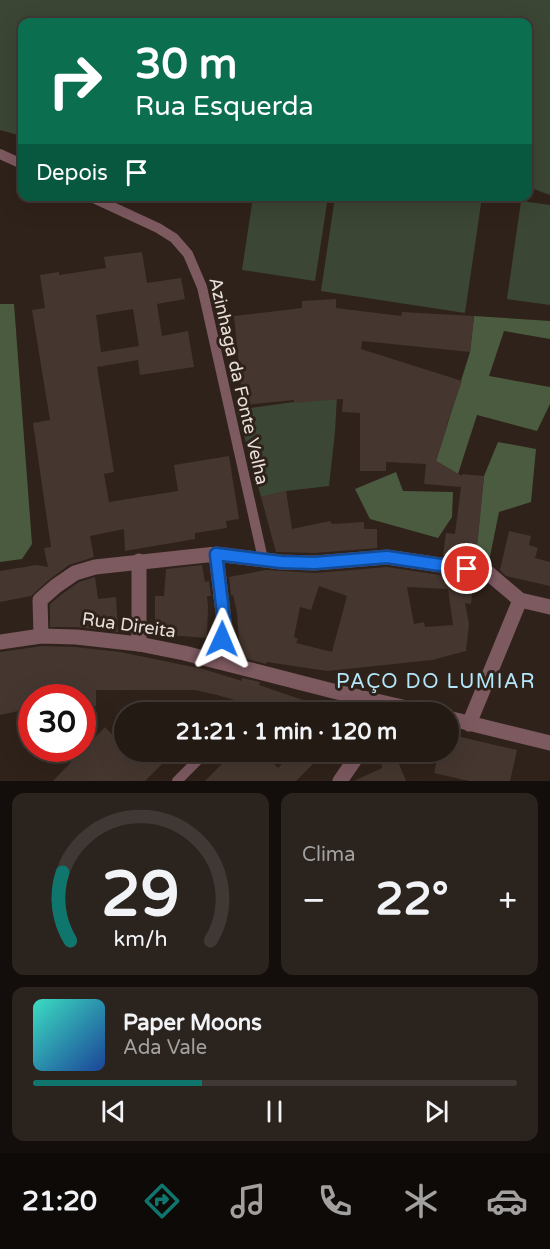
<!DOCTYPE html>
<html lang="pt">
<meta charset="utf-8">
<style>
:root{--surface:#231a14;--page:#2b231d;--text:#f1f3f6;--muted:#a3a1a0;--line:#403834;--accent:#0f766e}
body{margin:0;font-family:"Varela Round",sans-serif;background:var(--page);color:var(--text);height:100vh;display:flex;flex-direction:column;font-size:22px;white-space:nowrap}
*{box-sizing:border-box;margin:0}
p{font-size:20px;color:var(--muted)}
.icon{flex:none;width:33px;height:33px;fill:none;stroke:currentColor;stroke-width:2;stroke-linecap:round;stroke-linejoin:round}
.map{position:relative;height:781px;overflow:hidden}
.panel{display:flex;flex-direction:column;gap:12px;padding:12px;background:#130e0b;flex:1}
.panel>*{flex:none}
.top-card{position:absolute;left:18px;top:18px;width:514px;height:183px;border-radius:12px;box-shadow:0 6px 24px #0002,0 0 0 2px var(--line);background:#0b6e4f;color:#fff;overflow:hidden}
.speed{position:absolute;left:18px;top:684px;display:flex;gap:12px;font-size:30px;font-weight:700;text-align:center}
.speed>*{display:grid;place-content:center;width:78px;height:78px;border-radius:50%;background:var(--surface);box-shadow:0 6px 24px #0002,0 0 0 2px var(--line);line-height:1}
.speed .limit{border:9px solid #d22;background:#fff;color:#111}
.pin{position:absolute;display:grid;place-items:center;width:51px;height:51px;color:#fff;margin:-26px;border:3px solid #fff;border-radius:50%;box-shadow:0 2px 6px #0007}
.me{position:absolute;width:66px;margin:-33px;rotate:1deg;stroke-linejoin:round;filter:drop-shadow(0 0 4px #0008)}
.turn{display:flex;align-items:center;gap:21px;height:126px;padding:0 18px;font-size:27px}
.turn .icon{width:78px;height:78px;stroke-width:2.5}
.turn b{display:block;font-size:42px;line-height:51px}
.then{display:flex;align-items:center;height:57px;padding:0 18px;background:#0003;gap:12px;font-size:22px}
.big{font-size:45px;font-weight:700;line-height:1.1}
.panel .widget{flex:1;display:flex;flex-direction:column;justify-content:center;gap:9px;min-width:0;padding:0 21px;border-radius:12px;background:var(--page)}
.panel .dial{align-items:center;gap:0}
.dial svg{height:156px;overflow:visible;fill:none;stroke:var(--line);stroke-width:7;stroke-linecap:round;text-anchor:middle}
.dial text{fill:var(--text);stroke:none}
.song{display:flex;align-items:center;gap:18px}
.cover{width:72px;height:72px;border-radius:9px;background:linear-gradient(135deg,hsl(170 70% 55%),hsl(220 70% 35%))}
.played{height:6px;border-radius:3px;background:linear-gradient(90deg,var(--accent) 35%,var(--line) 35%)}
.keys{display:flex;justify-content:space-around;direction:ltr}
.heat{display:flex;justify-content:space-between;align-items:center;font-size:33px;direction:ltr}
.panel .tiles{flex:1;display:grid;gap:12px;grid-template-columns:1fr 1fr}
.widget:last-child{grid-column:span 2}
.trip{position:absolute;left:114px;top:702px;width:345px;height:60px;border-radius:30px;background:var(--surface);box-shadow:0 6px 24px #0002,0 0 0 2px var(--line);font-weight:700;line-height:60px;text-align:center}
.dock{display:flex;height:96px;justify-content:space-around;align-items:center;background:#0e0a08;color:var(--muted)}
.dock .icon{width:42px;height:42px}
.dock .active{color:var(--accent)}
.dock b{font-size:27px;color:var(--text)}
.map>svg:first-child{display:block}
.green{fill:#3c4634}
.forest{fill:#4b5b3f}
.building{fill:#45372f;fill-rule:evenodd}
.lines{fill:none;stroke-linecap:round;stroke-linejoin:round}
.service{stroke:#7d5960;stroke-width:10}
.pedestrian{stroke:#7d5960;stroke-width:15}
.minor{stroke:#7d5960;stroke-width:15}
.route-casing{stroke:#114b97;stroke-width:15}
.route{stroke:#1a73e8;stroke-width:10}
.labels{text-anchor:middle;stroke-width:6;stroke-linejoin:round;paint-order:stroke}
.street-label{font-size:18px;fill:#e9e0db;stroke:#2f221a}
.neighbourhood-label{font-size:20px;letter-spacing:1.5px;fill:#b3e8fb;stroke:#2f221a}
</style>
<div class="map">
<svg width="550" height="781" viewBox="0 0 550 781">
<rect width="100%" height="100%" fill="#2f221a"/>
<path class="green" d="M0 0H550V195L528 187V22H22V136L0 130Z
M253 197H328L315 281 242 270Z
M335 197H482L465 313 321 291Z
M521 201 550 205V305L507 299Z
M337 396 335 432 329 486 286 491 261 497 237 410Z"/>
<path class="forest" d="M0 304H14L32 544 22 559 0 562Z
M474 316 550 321V339L504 331 489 376 550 387V404L537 431 477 415 458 474 436 461 470 352Z
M498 442 536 449 531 502 499 512 488 566 475 562 484 476Z
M396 472 403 491 453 492 452 517 438 538 370 519 355 489Z"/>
<path class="building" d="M142 252 147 283 181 278 185 299 157 304 162 336 188 331 194 367 140 375 138 360 97 367 114 472 104 474 109 502 178 491 174 465 229 456 239 519 226 521 227 528 195 533V539L125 551 124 529 90 536 94 557 69 565 50 579 31 596 0 602V571L37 565 48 567 44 548 51 547 33 423 50 420 32 310 45 308 40 275 59 272V275L106 268 104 257ZM133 309 139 346 101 352 96 315Z
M336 299V308L401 316 402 312 474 316 470 352 362 341 361 349 462 381 447 424H448L436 461 462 476V474L484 476 476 560 443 556 446 533 455 534 461 487 424 484 426 464 386 462V471H360V413L342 412 343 399 294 403V400L243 405 234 316 302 308V301Z
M286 491 292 529 330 521 332 524 364 522V529H377V548L315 553 276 552 261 497Z
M509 531 531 536 529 545 538 548 535 558 550 562V586L506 576 500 570Z
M202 565 205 582 209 581 211 596H207L208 606 207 638 155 634V596H164L166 569Z
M387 567 473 580 471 604 465 603 469 624 466 651 432 660 327 671 267 662 266 664 240 657 237 612 233 595H231L229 577 266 570 316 573ZM319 586 347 596 332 652 296 643 298 639 294 637 300 607 311 610ZM407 587 448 589 453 625 425 627 424 622 414 624Z
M95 577 98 599 116 597 118 632 77 627H50V604L62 594 79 582Z
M42 646 75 647 120 652 203 669 242 681V678L260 682 259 685 297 698 333 708V712H266L252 705 217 695 195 690H96V706H82V698H32V708L0 715V652Z
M105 727 124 747V752H174L145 781H53Z
M448 734 517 750 510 781H469L434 773 439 752H448Z
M234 752H262L278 768 294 752H303L313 764 296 781H205Z
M380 752H394L406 781H354L382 768Z"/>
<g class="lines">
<path class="service" d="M0 154 22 164
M89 196 158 228 174 238 188 254 202 287 263 559
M345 752 357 756
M177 781 206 752"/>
<path class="pedestrian" d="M139 644V561
M340 781 360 752"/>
<path class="minor" d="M216 554 224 621 220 662
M41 636 40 600 56 586 75 573 95 567 216 554 281 562 315 563 387 557 487 572 520 600 550 607
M0 642 41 636 76 637 139 644 184 653 333 691 424 712
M448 718 550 743
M469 724 520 600"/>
</g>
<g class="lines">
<defs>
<path id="route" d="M222 639 224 621 216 554 281 562 315 563 387 557 467 569"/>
</defs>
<use href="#route" class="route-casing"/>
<use href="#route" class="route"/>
</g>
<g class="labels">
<g class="street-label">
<text transform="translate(239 381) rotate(77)" y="6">Azinhaga da Fonte Velha</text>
<text transform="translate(129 625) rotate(8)" y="6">Rua Direita</text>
</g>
<g class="neighbourhood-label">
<text x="436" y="688">PAÇO DO LUMIAR</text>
</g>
</g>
</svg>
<div class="speed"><div class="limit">30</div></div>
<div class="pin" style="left:467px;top:569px;background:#d93025"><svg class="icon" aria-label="arrive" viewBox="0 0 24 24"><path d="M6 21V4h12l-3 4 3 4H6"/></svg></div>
<svg class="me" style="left:222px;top:639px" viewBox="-20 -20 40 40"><path d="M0-17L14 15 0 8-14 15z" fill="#1a73e8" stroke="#fff" stroke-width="4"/></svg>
<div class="trip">21:21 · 1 min · 120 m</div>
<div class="top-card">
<div class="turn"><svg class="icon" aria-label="right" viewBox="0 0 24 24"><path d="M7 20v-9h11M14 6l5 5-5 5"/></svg><div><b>30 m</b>Rua Esquerda</div></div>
<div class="then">Depois<svg class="icon" aria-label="arrive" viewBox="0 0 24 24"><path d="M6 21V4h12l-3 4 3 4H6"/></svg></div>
</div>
</div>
<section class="panel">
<div class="tiles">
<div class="widget dial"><svg viewBox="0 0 100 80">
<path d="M14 69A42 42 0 1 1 86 69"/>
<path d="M14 69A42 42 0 0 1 10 34" stroke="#0f766e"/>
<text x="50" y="56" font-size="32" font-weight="700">29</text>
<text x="50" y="72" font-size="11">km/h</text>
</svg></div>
<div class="widget"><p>Clima</p>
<div class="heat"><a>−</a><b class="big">22°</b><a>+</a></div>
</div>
<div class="widget">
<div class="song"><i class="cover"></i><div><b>Paper Moons</b><p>Ada Vale</p></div></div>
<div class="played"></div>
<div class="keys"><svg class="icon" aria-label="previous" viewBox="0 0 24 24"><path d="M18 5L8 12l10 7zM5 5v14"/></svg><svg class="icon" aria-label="pause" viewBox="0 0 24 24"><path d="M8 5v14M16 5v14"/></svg><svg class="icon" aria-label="next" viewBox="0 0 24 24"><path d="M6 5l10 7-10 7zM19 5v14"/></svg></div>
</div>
</div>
</section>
<nav class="dock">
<b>21:20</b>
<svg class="icon active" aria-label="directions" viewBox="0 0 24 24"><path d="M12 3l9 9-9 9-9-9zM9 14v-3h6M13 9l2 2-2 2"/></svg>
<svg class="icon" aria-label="music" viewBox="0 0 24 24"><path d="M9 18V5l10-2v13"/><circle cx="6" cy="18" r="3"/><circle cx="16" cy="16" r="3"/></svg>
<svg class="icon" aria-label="phone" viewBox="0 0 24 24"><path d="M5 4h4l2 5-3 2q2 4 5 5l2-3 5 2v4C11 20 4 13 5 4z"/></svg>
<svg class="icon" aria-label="climate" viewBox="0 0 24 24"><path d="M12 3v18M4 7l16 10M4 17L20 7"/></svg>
<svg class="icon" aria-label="car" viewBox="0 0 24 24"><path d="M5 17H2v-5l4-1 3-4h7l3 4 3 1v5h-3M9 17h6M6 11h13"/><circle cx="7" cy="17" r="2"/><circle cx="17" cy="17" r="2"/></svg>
</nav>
